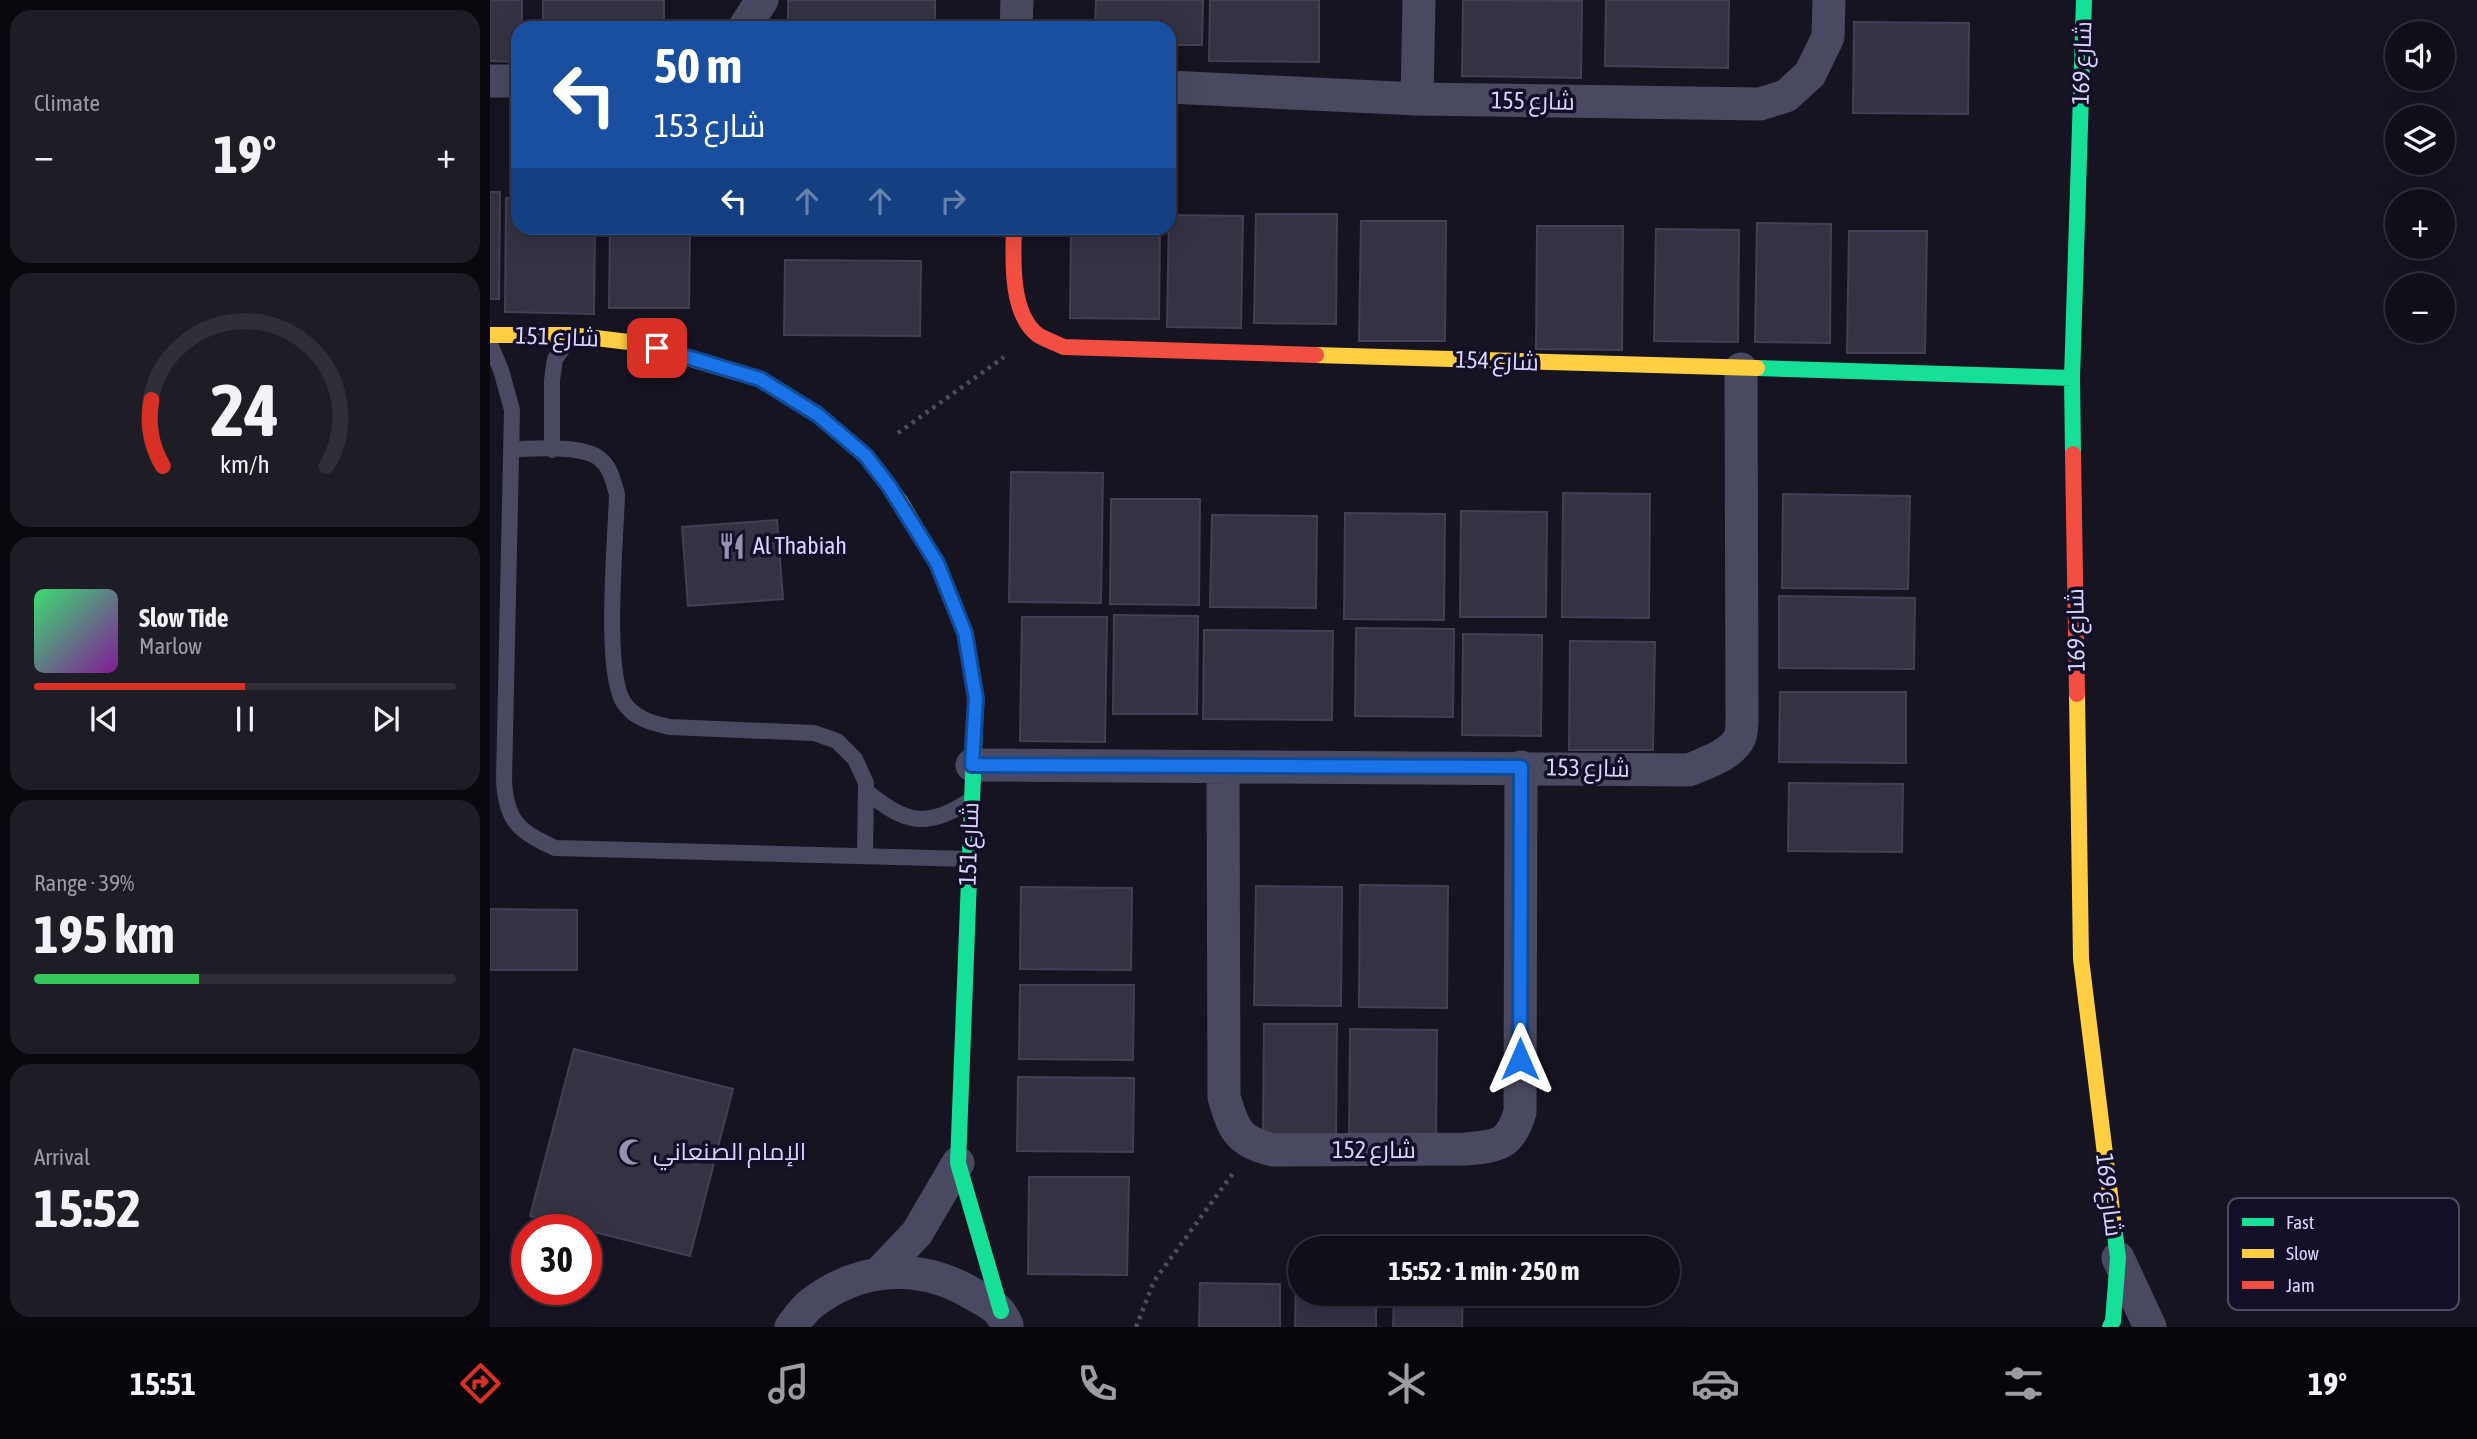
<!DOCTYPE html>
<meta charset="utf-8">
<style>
:root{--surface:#100f19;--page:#1e1d26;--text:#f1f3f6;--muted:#9c9ca2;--line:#302f38;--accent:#d93025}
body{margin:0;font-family:"Asap Condensed",Cairo,sans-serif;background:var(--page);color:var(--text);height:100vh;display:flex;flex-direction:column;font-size:26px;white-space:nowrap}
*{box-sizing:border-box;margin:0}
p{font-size:23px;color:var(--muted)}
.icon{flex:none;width:38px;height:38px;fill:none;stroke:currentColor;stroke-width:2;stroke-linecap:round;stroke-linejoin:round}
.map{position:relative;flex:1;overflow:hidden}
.details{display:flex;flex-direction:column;gap:10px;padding:10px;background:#09080e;width:490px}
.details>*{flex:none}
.hud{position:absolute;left:21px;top:21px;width:665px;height:214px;border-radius:21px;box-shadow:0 7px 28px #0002,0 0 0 2px var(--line);background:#1a4fa0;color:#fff;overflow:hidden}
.buttons{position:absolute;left:1895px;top:21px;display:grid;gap:14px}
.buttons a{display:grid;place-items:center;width:70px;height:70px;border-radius:50%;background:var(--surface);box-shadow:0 7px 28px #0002,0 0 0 2px var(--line);font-size:35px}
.speed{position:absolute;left:21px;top:1214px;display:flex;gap:14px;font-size:35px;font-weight:700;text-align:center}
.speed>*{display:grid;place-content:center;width:91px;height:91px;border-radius:50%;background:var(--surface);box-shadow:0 7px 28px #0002,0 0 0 2px var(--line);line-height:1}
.speed .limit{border:10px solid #d22;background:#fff;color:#111}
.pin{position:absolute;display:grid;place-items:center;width:60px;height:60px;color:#fff;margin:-30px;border-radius:14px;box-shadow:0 4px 10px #0006}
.me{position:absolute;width:77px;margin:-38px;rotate:0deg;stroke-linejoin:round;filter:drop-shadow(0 0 5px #0008)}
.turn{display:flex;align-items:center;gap:24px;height:147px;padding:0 28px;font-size:32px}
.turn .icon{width:91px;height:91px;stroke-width:2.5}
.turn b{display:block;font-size:49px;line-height:60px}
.lanes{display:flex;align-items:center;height:66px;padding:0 28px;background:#0003;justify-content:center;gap:35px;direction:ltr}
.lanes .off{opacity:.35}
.big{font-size:52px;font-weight:700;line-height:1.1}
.details .widget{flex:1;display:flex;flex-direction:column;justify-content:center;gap:10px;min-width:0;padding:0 24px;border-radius:21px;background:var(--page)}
.details .dial{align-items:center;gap:0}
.dial svg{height:182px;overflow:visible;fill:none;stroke:var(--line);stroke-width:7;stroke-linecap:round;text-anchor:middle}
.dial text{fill:var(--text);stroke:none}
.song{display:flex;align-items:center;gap:21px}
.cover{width:84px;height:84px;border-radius:10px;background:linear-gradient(135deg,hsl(140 70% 55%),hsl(290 70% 35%))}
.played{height:7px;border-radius:4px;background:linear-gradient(90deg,var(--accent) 50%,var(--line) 50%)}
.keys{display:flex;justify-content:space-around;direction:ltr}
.heat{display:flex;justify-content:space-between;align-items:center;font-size:38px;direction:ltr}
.charge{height:10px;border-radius:5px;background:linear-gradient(90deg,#34c759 39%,var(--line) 0)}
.trip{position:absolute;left:798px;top:1236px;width:392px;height:70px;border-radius:35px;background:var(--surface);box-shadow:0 7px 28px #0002,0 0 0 2px var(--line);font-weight:700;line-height:70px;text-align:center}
.menu{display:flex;height:112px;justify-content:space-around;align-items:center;background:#06060a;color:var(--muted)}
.menu .icon{width:49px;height:49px}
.menu .on{color:var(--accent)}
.menu b{font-size:32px;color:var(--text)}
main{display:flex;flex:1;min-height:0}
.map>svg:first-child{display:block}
.building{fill:#343243;stroke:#433f54;stroke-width:2}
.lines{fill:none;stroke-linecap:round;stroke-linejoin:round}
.path{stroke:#44505f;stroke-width:4.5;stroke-dasharray:3.5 5;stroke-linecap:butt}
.lane{stroke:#4a4962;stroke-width:16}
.street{stroke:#4a4962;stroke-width:33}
.fast{stroke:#16e098;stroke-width:16}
.slow{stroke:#ffcf43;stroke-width:16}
.jam{stroke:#f24e42;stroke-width:16}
.route-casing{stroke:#114b97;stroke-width:18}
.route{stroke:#1a73e8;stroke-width:12}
.labels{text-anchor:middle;stroke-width:7;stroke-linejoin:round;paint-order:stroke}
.street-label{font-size:24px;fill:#d9d4ff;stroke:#130f26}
.poi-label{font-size:24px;fill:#d9d4ff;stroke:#130f26;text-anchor:start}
.key{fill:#130f26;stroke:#4e4a67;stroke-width:2}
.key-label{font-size:19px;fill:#d9d4ff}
</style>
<main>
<section class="details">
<div class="widget"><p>Climate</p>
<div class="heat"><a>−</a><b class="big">19°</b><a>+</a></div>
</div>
<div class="widget dial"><svg viewBox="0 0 100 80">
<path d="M14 69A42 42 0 1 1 86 69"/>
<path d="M14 69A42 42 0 0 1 9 40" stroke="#d93025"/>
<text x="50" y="56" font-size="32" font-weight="700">24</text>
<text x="50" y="72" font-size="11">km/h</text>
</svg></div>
<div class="widget">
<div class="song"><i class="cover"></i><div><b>Slow Tide</b><p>Marlow</p></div></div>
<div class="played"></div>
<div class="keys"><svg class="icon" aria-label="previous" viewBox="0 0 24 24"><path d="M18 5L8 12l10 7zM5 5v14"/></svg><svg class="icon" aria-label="pause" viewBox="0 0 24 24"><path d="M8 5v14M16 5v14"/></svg><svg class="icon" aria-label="next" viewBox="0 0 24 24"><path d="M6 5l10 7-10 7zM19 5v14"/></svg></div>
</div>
<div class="widget"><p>Range · 39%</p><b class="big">195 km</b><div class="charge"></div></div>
<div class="widget"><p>Arrival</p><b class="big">15:52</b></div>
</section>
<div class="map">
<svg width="1987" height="1327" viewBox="0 0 1987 1327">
<rect width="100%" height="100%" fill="#161421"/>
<path class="building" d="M0 0H32V28H28V62L0 61Z
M53 0H174V28H53Z
M298 0H445V28H298Z
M606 0H713L712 45H679V28H605Z
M720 0H829V62L719 61Z
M973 0 1092 1 1091 78 972 76Z
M1116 0H1239L1238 68 1115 66Z
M1364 22 1479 23 1478 114 1363 113Z
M0 192H10L9 299H0Z
M16 198H28V228H105L104 314 15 312Z
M766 214H847L846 324 764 323Z
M679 215 753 216 751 328 677 327Z
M871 221H956L955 341H869Z
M1267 223 1341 224 1340 343 1265 342Z
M1047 226H1133L1132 350 1046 349Z
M120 228H200L199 308H119Z
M295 228H446V234L295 233Z
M581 228H670L669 319 580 318Z
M1166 229 1249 230 1248 342 1164 341Z
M1359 231H1437L1435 353H1357Z
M295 260 431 261 430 336 294 335Z
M521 472 613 473 611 603 519 602Z
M1073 493 1160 494 1159 618 1072 617Z
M1293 494 1420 496 1418 589 1292 588Z
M621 499H710L709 605 620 604Z
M971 511 1057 512 1056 617H970Z
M855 513 955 514 954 620 854 619Z
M722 515 827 516 826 608 720 607Z
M287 520 293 599 198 606 192 527Z
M1289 596 1425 598 1424 669 1289 668Z
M624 615 708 616 707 714H623Z
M532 617H617L615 742 530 741Z
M866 628 964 629 963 717 865 716Z
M714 630 843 631 842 720 713 719Z
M973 634 1052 635 1051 736 972 735Z
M1080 641 1165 642 1163 750H1079Z
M1290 692H1416V763L1289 762Z
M1299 783 1413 784 1412 852 1298 851Z
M870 885 958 886 957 1008 869 1007Z
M766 886 852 887 851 1006 764 1005Z
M531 887 642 888 641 970 530 969Z
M0 909 87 910V970H0Z
M530 985H644L643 1060 529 1059Z
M774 1024H847L846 1135H773Z
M860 1029 947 1030 946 1145 859 1144Z
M84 1049 243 1089 200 1256 40 1216Z
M528 1077 644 1078 643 1152 527 1151Z
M539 1177H639L637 1275 538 1274Z
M806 1278H810V1293H886V1327H805Z
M710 1283 790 1284V1327H709Z
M904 1293H973L972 1327H903Z"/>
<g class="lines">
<path class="path" d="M408 433 514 357
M646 1327 664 1281 744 1172"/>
<path class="lane" d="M0 344 11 370 22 410 14 780C16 822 29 831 65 848L479 859
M21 449C43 449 93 444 110 459 121 468 123 481 127 494 126 538 113 671 134 703 145 719 162 723 180 727L324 733 347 741 365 759 376 783 375 856
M62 450V380L65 359 80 338
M376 791C413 822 436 830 479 801"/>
<path class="street" d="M254 28 272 0
M526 28 527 0
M0 81H28
M679 87 927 99 1270 104 1296 96 1320 74 1338 37 1339 0
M927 99 929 0
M482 765 1199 770C1215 763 1242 755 1250 737 1252 732 1252 722 1252 715L1251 369
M733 767 734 1097C744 1131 748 1141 783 1150L975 1149C1008 1146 1020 1146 1030 1112L1031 767
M1628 1258 1660 1327
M390 1272 427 1233 468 1163
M301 1327C307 1319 314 1309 322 1303 371 1266 430 1262 483 1294 500 1304 509 1306 517 1325"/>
<path class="fast" d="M1267 368 1582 378
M1583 454 1582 378 1594 0
M449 567 475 633 486 699 468 1163 511 1311
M1620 1327 1623 1321 1628 1258 1623 1219"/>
<path class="slow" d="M0 335H81L147 343 269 379 328 415 376 456 410 501 449 567
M826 355 1267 368
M1587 694 1591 959 1623 1219"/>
<path class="jam" d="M524 228C523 259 520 314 548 335 556 340 566 343 574 347L826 355
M1583 454 1587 694"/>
</g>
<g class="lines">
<defs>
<path id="route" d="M167 348 270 379 328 415 376 456 399 486 447 563 475 633 486 699 482 765 1031 767 1030 1059"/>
</defs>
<use href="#route" class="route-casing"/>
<use href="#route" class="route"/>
</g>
<defs>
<symbol id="restaurant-bare" viewBox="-9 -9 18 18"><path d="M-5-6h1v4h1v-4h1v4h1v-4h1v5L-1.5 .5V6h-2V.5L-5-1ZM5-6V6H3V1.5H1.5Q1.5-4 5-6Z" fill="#9591b1" stroke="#130f26" stroke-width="2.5" paint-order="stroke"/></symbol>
<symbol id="mosque-bare" viewBox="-9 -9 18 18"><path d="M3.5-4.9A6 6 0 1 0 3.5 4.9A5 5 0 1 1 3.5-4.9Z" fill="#9591b1" stroke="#130f26" stroke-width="2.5" paint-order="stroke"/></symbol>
</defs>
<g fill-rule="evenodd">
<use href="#restaurant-bare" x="223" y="527" width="38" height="38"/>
<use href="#mosque-bare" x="123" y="1133" width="38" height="38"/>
</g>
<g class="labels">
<g class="street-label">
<text transform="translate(1592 63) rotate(-88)" y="8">شارع 169</text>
<text transform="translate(1043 101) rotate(1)" y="8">شارع 155</text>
<text transform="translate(67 337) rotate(2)" y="8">شارع 151</text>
<text transform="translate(1007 361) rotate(2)" y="8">شارع 154</text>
<text transform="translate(1586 630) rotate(-91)" y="8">شارع 169</text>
<text transform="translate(1098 768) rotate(1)" y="8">شارع 153</text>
<text transform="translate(479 844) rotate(-88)" y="8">شارع 151</text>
<text x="884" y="1158">شارع 152</text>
<text transform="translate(1619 1195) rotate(83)" y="8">شارع 169</text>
</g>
<g class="poi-label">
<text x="263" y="554">Al Thabiah</text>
<text x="163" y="1160">الإمام الصنعاني</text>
</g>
</g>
<rect x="1738" y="1198" width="231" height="112" rx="10" class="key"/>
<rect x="1752" y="1218" width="32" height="8" fill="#16e098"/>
<rect x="1752" y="1249" width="32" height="9" fill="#ffcf43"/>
<rect x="1752" y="1281" width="32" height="8" fill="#f24e42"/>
<g class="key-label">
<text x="1796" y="1229">Fast</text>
<text x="1796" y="1260">Slow</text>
<text x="1796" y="1292">Jam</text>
</g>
</svg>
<div class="buttons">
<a><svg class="icon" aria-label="sound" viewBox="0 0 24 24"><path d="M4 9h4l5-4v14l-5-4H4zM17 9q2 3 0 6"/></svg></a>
<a><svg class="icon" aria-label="layers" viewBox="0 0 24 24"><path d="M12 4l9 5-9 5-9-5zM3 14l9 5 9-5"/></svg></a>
<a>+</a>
<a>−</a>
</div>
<div class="speed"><div class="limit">30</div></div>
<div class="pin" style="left:167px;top:348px;background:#d93025"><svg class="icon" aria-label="arrive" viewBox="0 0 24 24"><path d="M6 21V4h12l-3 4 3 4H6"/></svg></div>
<svg class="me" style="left:1030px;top:1059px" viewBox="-20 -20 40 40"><path d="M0-17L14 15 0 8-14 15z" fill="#1a73e8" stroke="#fff" stroke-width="4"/></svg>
<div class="trip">15:52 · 1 min · 250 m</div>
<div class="hud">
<div class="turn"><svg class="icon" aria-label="left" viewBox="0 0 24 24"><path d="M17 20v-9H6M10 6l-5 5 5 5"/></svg><div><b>50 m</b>شارع 153</div></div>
<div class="lanes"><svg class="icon" aria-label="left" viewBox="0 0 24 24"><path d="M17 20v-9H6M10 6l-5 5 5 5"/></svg><svg class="icon off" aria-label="ahead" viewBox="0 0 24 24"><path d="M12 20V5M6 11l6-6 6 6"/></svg><svg class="icon off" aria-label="ahead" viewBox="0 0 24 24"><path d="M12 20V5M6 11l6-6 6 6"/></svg><svg class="icon off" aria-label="right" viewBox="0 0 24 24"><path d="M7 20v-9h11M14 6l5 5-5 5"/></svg></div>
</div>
</div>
</main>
<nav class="menu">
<b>15:51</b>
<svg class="icon on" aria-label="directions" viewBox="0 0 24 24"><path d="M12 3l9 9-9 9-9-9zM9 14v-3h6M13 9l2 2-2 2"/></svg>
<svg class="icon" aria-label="music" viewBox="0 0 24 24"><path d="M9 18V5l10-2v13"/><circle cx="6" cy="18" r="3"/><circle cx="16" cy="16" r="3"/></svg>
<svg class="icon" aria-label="phone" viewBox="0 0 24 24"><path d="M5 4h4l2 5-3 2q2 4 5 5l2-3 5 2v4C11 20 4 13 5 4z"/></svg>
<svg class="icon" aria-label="climate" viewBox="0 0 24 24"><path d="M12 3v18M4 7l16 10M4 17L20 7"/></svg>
<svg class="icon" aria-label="car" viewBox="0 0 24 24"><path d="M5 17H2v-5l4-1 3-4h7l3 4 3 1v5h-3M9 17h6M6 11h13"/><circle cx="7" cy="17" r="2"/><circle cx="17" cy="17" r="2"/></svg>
<svg class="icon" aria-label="filters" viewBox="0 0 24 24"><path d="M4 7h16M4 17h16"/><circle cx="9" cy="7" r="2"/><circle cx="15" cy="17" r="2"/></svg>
<b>19°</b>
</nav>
